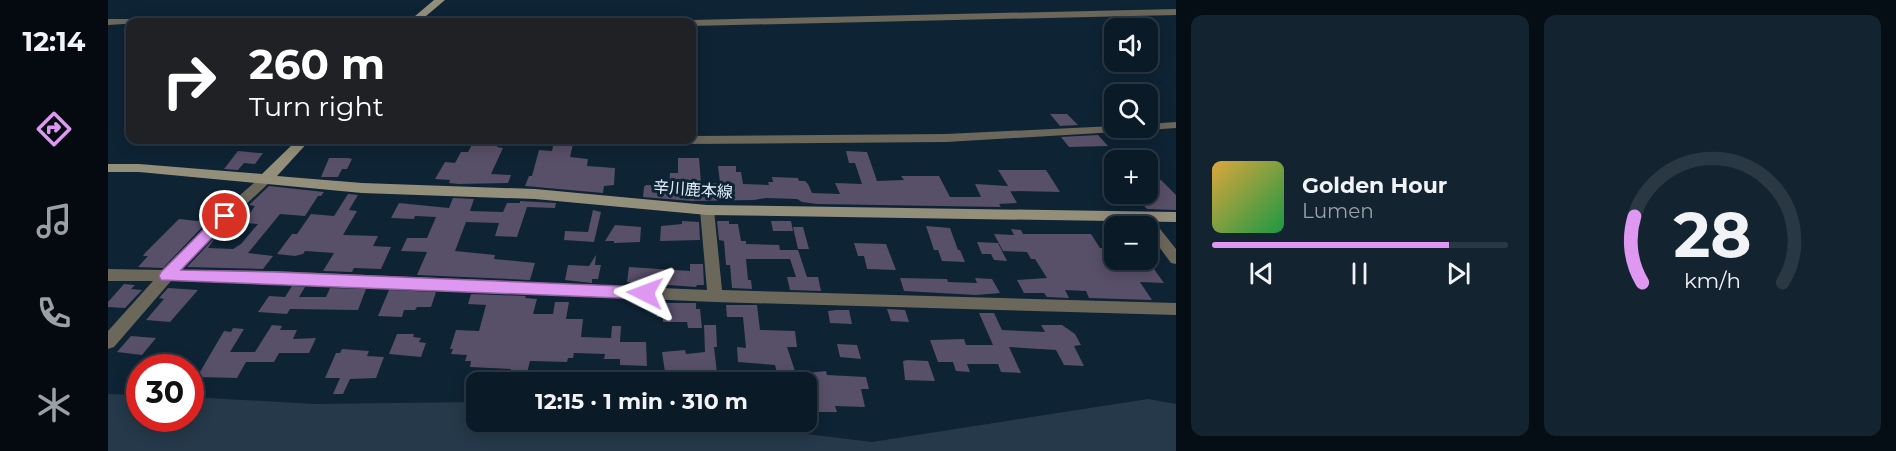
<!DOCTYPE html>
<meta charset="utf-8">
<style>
:root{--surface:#0a1a27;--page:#13232f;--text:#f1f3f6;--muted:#99a1a7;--line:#2a3844;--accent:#de98f2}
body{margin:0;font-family:Montserrat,"Noto Sans JP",sans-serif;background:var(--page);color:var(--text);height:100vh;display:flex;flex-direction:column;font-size:22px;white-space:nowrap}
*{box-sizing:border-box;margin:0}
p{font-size:20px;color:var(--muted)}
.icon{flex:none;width:33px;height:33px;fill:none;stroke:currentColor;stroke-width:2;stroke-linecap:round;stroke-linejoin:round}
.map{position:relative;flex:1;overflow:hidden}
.side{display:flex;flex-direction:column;gap:15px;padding:15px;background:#060e15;width:720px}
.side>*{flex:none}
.guide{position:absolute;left:18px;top:18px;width:570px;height:126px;border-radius:12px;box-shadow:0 3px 15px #0003,0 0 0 2px var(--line);background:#202124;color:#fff;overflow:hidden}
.controls{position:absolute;left:996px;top:18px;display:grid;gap:12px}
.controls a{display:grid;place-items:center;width:54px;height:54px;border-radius:12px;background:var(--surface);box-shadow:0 3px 15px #0003,0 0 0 2px var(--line);font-size:30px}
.speed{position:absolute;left:18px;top:354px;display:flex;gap:12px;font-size:30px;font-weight:700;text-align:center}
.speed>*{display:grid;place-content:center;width:78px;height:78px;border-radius:50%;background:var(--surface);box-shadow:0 3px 15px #0003,0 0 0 2px var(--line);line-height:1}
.speed .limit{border:9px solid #d22;background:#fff;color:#111}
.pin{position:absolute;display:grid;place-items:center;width:51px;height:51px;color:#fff;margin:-26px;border:3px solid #fff;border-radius:50%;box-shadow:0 2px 6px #0007}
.me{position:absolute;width:66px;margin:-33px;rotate:273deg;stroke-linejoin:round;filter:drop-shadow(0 0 4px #0008)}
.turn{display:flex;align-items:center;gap:21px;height:126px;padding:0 24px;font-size:27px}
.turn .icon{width:78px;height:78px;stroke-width:2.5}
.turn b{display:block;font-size:42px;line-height:51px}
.side .card{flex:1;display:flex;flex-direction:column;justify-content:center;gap:9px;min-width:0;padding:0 21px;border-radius:12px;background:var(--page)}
.side .dial{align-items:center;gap:0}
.dial svg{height:156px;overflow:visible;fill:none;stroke:var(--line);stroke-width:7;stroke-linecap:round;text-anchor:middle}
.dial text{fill:var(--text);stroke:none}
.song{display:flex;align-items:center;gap:18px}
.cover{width:72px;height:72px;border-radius:9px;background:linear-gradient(135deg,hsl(40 70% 55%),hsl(140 70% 35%))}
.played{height:6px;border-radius:3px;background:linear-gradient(90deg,var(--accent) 80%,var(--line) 80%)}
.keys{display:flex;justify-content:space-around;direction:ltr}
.side .tiles{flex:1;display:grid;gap:15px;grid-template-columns:repeat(2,1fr)}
.trip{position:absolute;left:358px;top:372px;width:351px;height:60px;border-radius:12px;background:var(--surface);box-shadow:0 3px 15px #0003,0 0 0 2px var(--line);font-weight:700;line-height:60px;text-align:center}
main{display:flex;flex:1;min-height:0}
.tabs{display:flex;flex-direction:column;width:108px;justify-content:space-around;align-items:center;background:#040a10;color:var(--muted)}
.tabs .icon{width:42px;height:42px}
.tabs .selected{color:var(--accent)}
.tabs b{font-size:27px;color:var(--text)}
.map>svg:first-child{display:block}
.green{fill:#25394a}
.building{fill:#584f68}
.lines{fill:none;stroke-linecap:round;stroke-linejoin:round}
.minor{fill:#6b675b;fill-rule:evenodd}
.tertiary{fill:#6b675b;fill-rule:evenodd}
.secondary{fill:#948f7b;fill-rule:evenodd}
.route{fill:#de98f2;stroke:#90639d;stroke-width:1.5}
.labels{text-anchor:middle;stroke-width:6;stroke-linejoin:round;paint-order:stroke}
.street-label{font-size:16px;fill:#deecf7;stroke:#0e2334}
</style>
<main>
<nav class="tabs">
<b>12:14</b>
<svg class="icon selected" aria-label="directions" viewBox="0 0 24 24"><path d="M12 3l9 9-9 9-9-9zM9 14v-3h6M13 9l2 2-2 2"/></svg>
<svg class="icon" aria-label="music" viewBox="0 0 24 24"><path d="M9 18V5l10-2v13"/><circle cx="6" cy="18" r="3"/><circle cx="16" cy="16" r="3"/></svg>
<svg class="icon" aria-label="phone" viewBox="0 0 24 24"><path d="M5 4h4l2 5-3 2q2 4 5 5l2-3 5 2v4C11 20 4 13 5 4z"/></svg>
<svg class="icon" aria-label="climate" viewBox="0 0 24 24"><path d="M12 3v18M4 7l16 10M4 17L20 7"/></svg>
</nav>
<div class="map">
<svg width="1068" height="451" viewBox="0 0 1068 451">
<rect width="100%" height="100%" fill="#0e2334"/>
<path class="green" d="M0 394 31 395 32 418H82L83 397 207 404 369 402V422H623L674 431 764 442 1040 399 1068 404V451H0Z"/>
<path class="building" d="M942 114H959L970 125 952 126Z
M990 135 1000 146 961 147 953 137Z
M366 141 391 143 389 147 395 148 383 174 403 175 400 183 350 184 341 183 342 180 327 179 337 162 347 163 353 152H360Z
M452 144H465L462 157 480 159 479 166 507 168 506 185 496 186 495 193 417 186 421 176H424L431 150 444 151 445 146H451Z
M130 151 151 153H155L147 164 136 163 130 170 116 169Z
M738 151 759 152 769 181 796 180 793 176H831L842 197H873L867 184 900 186 890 170H938L952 192 902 191 901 189 909 203 891 204 893 207 709 204 694 202 689 199 658 198 646 200 584 201 535 197 536 187 538 185 561 186 562 173H570V158H591L593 183H612L610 166H628V172H633L635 184 661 185 660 182H665L664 177 690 178 691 181H697L700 184 704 193 732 194 727 183 754 184 747 163H741Z
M221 158H240L244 159 239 169H234L230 177H213Z
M1053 180 1068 195V210L1039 209 1025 194H1040V181Z
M161 186 216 192 213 196H210L197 216 172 214 140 253 165 256 155 269 79 267 110 234 100 248 125 249 133 244 150 224 135 223 147 206 141 205Z
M240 194 250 195 241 210 249 211 235 235 270 236 265 246 283 247 273 269 246 268 244 272 215 271 226 253 197 251 195 254 187 256 169 254 184 234H189L203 214 226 216Z
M345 198 366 199 362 211 395 212 399 203H412V201L448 203 447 208 419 207 409 237 387 236 391 223 358 222 347 251 387 255 386 259 427 263 422 280 309 275 319 252 293 251 299 238H319L328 217 307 216 306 219 283 218 291 203 341 208Z
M485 210 493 212 486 242 456 240 457 231 480 232Z
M71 219 99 222 55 268 30 267 40 256H35L37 253Z
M574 221 591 222 592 240 552 241 553 226 574 224Z
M609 221H621V224H630L633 241H638V244L671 245 672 250H690L699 277H710L713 291 682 290 679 277H688L682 259H638L640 280H643L644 289 624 288 622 265H618L616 241 611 240Z
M663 221H683L685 231H665Z
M507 225 533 227 532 242 506 243V241H497Z
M818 226 842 228 850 250H852L857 262 834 261 830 250H826Z
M685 227H695L701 249H690Z
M903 229 913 230 915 234H983L992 248 1006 249V260L1041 262 1056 283 1032 282 1044 300 981 298 978 291 957 290 961 298 939 297 936 293H916L909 280 939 278 927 259H923L919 252 895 251 886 234 906 235Z
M869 242 890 243 899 261 886 260 883 254H874Z
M746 243 778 244 788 270 759 269 756 256H750Z
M488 255 487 265H493L490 279H484V283L457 280 460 265 481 266Z
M582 264H595L596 285H589L588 287 519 282 521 267 582 271Z
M792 278 839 279 840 282 869 283 867 278 884 279 892 293 868 295 796 291Z
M16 284 27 285 23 289 34 290 17 308 0 307V302Z
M184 286 197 287 191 297H218L222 288 258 289 250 310 182 309 179 314 150 312 161 296 177 297Z
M60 288 90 290 62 322 38 320 56 299 51 298Z
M281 290 328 292 323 307H309L307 310H296L294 317 270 316Z
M363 294 418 296 417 298 429 299 425 314H445L447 302H461L458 319H475L473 337 503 338 504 326H513L512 342H538L539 366 512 365V359H496L497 354 466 353 465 358H460L459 362 422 361 419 373H402L403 369 362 367 363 361H357L359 355 343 354 345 349H342L348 330 371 331 378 305 360 304Z
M547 303H588V309H592L594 328H580L579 322H555V317H549Z
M618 305H649L652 330 687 331 689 347H679L688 374 718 371 719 375 758 377 761 389H753L757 407 727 406 729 412H705L704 410H699V382H671L667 365 630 362 629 347 638 348 635 317H619Z
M779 309 797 310 801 322 783 321Z
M728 310H741L744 324 722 323 720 311Z
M871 313H886L894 330 937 332 933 325H954L967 334 973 345 966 346 976 366 956 365 948 350 901 347 913 373 893 372 890 364H859L862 372 848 371 845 362H830L822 340 856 339 858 345H885Z
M164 325 174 326 172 330H189L185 339 208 338 201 353H171L166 362H138L129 378 89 377 116 331 123 332 125 328 136 329 122 352H147Z
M596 325H608L609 347H606L609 373 581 374 580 370 557 372 554 352 577 350 578 354 597 352Z
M289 334H306L305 337 313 338 311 342 318 343 313 357 281 354Z
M23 336 48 338 34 355 9 352Z
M729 344 749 345 753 359 732 357Z
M234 349 261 351 259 356 276 357 268 378 242 379 235 394H225L232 378H217L228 353H232Z
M799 360 820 361 827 381 797 380 795 361Z"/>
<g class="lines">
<path class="minor" d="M1068 122V128L1040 130 1035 128H1040V124Z
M1006 126V128H1031L1025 131 838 142 576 144 570 140H584V136L838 134Z
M157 176 161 177 163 180 161 183 120 221 73 270 167 271 599 290 592 210 599 205 606 210 614 290 1068 303V315L607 302 167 283 63 281 6 347 0 349V331L45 281H0V269L56 270 110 214 153 177Z
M1036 213 1041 215 1068 249V264L1063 263 1040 232V226H1035L1029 218 1031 215Z"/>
<path class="tertiary" d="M1068 9V15L584 26V22H579L584 20Z
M0 19H43L48 22 0 25Z"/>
<path class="secondary" d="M326 0H337L311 22H300Z
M189 140H202L169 176 254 183 427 189 599 205 1068 212V222L599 215 427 199 254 193 31 172H0V164H31L154 174Z"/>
</g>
<path class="route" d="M117 211 121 213 123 216 121 220 73 270 167 272 537 287 543 289 545 293 543 298 537 299 53 280 51 276 53 272 112 213Z"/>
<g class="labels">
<g class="street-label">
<text transform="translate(585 189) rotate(4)" y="6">辛川鹿本線</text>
</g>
</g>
</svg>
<div class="controls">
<a><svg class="icon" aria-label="sound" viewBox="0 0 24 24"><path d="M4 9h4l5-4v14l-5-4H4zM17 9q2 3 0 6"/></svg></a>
<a><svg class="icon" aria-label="search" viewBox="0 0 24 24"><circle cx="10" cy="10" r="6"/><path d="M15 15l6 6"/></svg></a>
<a>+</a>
<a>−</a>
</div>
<div class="speed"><div class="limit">30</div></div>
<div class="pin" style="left:117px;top:216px;background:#d93025"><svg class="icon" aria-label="arrive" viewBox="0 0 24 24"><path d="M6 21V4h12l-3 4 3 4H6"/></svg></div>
<svg class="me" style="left:537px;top:293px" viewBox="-20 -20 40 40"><path d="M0-17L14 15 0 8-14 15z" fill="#de98f2" stroke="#fff" stroke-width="4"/></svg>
<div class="trip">12:15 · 1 min · 310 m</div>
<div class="guide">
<div class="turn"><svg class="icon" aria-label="right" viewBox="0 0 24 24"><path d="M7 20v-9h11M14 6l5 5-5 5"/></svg><div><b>260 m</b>Turn right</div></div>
</div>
</div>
<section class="side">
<div class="tiles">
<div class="card">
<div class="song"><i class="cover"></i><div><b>Golden Hour</b><p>Lumen</p></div></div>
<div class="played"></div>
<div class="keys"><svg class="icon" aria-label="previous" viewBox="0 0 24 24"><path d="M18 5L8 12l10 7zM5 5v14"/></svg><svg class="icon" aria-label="pause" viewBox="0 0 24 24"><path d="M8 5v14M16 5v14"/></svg><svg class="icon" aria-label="next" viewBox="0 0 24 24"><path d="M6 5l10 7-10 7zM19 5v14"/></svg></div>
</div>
<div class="card dial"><svg viewBox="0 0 100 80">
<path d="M14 69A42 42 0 1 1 86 69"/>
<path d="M14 69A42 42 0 0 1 10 35" stroke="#de98f2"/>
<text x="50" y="56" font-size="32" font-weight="700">28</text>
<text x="50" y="72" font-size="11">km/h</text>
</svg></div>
</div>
</section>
</main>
